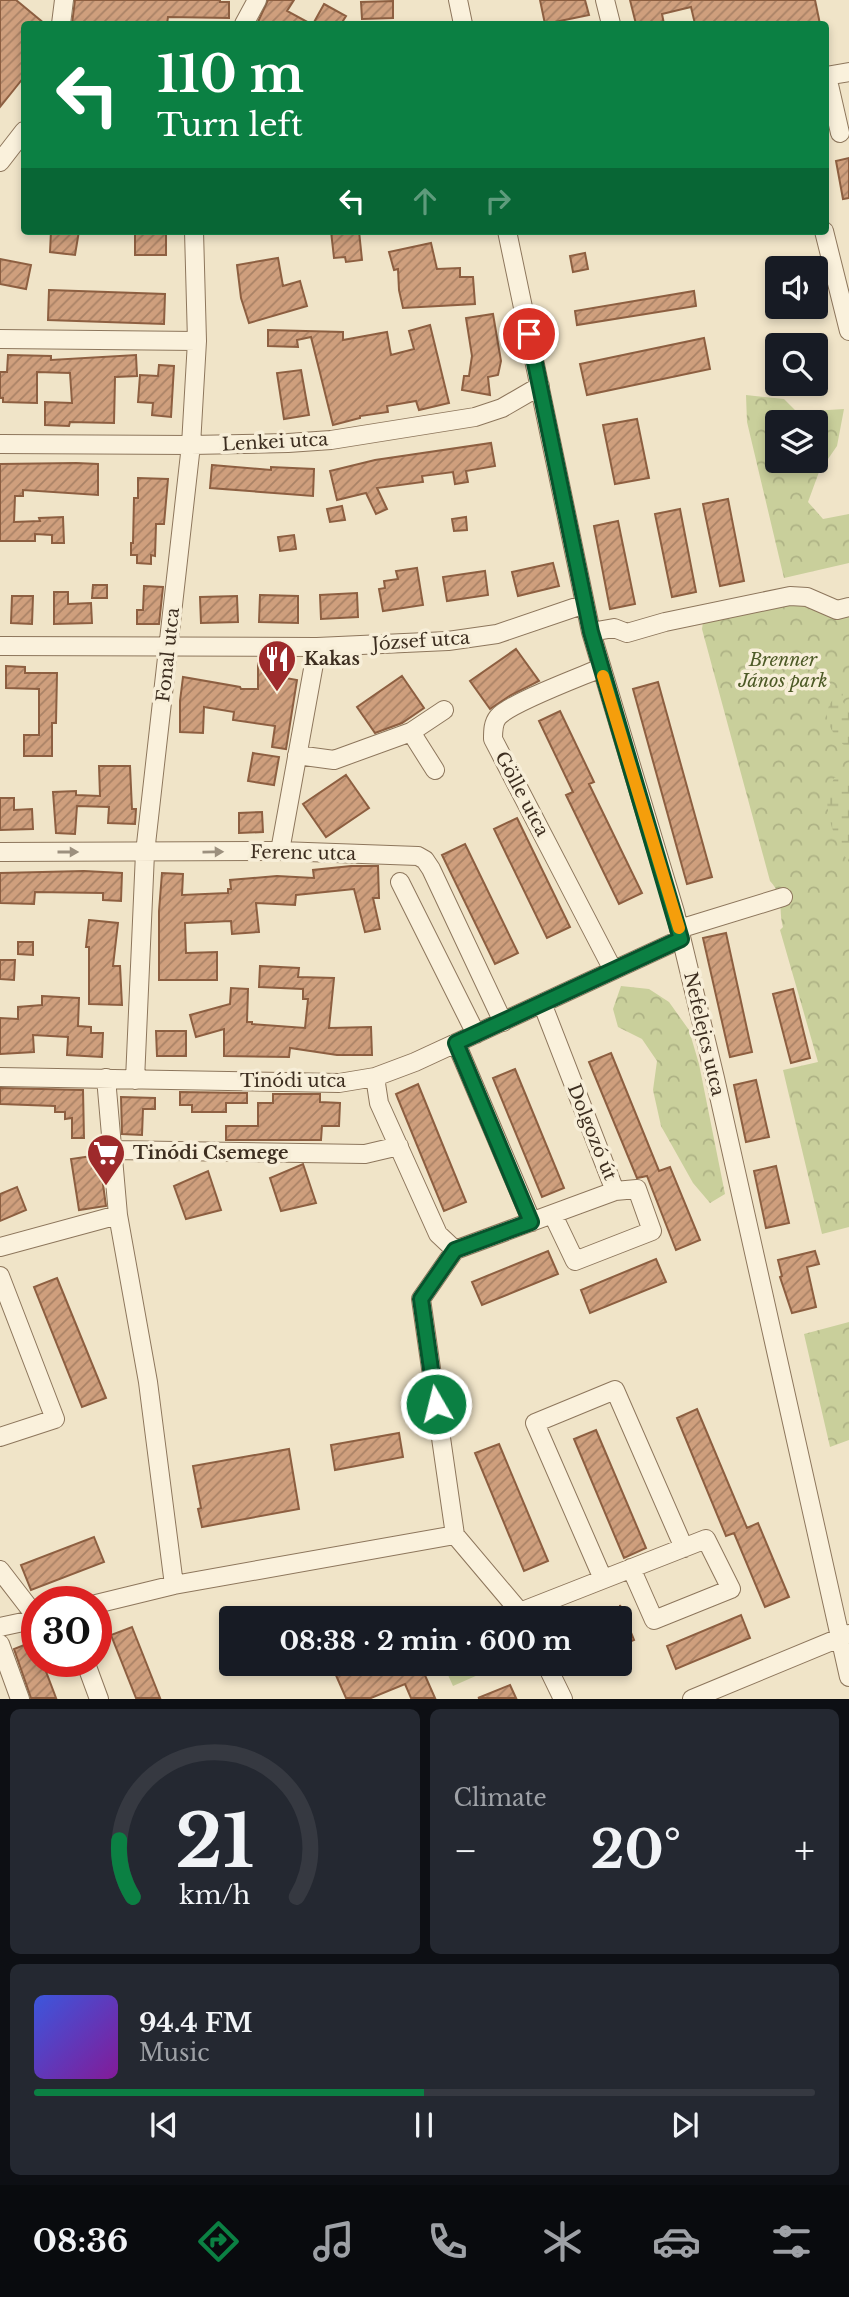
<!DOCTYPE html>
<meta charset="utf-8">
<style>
:root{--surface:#171b24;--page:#242831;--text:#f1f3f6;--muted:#9ea1a6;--line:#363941;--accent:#0b8043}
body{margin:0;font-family:"Libre Baskerville",serif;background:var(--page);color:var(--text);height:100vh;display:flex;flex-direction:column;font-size:26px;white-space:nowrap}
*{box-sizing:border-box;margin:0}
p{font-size:23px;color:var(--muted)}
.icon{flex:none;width:38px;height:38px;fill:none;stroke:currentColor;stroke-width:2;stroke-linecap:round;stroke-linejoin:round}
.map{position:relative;height:1699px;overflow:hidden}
.sheet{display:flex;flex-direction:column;gap:10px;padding:10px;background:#0d0f14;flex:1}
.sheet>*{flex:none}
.top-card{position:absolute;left:21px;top:21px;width:808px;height:214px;border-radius:7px;box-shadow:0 4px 10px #0003;background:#0b8043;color:#fff;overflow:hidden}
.controls{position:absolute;left:765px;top:256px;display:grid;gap:14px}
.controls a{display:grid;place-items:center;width:63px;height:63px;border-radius:7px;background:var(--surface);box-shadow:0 4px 10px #0003;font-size:35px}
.speed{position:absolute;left:21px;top:1586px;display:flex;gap:14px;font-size:35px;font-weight:700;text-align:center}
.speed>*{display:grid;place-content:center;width:91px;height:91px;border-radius:50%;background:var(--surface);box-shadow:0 4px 10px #0003;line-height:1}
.speed .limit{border:10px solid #d22;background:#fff;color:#111}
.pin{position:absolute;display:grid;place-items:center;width:60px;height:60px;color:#fff;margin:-30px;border:4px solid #fff;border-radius:50%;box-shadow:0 2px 7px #0007}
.me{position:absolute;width:77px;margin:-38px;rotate:352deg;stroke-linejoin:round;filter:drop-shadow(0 0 5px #0008)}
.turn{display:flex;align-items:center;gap:24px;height:147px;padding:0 21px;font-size:32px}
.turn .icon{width:91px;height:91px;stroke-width:2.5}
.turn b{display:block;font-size:49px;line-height:60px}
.lanes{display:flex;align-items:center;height:66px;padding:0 21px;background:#0003;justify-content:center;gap:35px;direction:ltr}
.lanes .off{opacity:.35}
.big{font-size:52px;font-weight:800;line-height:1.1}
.sheet .widget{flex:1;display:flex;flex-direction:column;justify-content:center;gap:10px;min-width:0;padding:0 24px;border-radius:10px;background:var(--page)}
.sheet .dial{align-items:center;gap:0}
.dial svg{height:182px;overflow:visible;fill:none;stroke:var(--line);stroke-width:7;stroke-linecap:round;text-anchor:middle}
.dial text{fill:var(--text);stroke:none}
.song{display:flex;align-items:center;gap:21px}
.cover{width:84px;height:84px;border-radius:10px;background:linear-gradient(135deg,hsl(230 70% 55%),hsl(290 70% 35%))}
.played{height:7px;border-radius:4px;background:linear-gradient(90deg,var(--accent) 50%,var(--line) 50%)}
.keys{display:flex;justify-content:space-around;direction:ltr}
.heat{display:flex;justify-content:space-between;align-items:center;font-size:38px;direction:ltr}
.sheet .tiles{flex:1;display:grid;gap:10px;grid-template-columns:1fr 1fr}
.widget:last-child{grid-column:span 2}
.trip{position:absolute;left:219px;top:1606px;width:413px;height:70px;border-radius:7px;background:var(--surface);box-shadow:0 4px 10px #0003;font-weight:800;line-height:70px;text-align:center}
.dock{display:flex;height:112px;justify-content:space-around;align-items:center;background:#090b0e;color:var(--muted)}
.dock .icon{width:49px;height:49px}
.dock .current{color:var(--accent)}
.dock b{font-size:32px;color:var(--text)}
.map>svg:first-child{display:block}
.grass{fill:#c9cf9b}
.forest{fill:url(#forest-crowns);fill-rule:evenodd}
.wetland{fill:url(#wetland-marsh)}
.building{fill:url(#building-hatch);stroke:#8d5f41;stroke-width:2}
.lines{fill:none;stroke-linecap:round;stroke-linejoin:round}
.minor-casing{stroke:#8d765c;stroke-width:20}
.minor{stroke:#faf1dc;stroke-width:18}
.oneway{fill:#9c907e}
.route-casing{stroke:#07532c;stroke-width:18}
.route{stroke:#0b8043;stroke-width:12}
.slow{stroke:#f59e0b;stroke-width:12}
.labels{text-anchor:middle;stroke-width:7;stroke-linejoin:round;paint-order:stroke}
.street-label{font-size:18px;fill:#3d2e20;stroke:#f7eed8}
.poi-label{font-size:18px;font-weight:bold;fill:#3d2e20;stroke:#f7eed8;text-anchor:start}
.park-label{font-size:18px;font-style:italic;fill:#4d5a26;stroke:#f7eed8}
</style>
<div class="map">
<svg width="849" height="1699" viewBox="0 0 849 1699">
<defs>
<pattern id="forest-crowns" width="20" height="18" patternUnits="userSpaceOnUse" patternTransform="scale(1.75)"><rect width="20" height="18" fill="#c9cf9b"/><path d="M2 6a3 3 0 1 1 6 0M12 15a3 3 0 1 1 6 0" fill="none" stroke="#aeb285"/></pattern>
<pattern id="wetland-marsh" width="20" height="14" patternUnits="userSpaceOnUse" patternTransform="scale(1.75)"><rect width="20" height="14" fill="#c9cf9b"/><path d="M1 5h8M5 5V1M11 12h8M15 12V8" fill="none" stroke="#aeb285"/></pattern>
<pattern id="building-hatch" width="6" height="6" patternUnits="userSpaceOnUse" patternTransform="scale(1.75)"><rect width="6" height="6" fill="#cf9f7d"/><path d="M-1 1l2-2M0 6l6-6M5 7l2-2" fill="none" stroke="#a98266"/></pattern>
</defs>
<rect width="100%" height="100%" fill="#f0e4c8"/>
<path class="grass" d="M443 1664H495L496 1667 453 1686Z"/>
<path class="forest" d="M746 395 784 399 797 412 844 409 837 446 819 472 808 502 823 519 849 514V563L784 578 747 422ZM777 422H816V460H777Z
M785 601 849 613V1227L822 1234 783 1070 818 1062 780 930 783 927C778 908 785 898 770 881L702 629 703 622Z
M621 986 649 989 669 1002 689 1030 699 1064 725 1194 710 1203 693 1183 661 1126 653 1090 657 1061 642 1039 618 1027 613 1009Z
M849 1322V1440L830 1447 804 1334Z"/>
<path class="wetland" d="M844 685 842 700 849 713V750C837 739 820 721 830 704 834 697 840 693 844 685Z
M849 775V862C838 848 824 813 828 794 830 789 832 783 834 778Z"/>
<path class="building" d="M0 0H16L45 24H24V77L0 107Z
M75 0H220V2H229V18L168 17 167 24H72Z
M268 0H294L287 11 311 24H257Z
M540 0H585L589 15 545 24Z
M630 0H815L820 24H695L691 7 662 14 664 24H636Z
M393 1V18L362 19 361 2Z
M324 4 346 16 341 24H313Z
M849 158V198L843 199 836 161Z
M51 231H79L75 255 50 252Z
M135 231H166V255H135Z
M331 231H359L362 260 346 262 345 257 334 258Z
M431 243 437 269 460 268V277H473L475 304 403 308 399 290 398 269 394 270 389 252Z
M585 253 588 269 573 272 570 256Z
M278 258 283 286 300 281 307 306 249 323 241 298 237 265Z
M0 259 31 265 26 289 0 284Z
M49 290 165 294 164 324 48 320Z
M694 291 696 306 577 325 575 311Z
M493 314 501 361 498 375 488 377 490 395 462 390 464 376H469L472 356 466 318Z
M430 325 449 403 419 410 416 401 387 406 388 412 360 416V418L333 425 311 337 297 340 298 347 268 346V330L343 332V340L387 332 391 355 414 349 409 331Z
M704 338 710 369 587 395 580 364Z
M8 355 51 356V360L136 355 137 376 115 377 114 423 70 422 69 426 45 425V402L72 403 70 373 37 372V403L3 402V398H0V372H7Z
M159 365 174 366 171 417 152 415 153 403 138 402 140 375 158 376Z
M301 370 309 415 284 419 277 373Z
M637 419 649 478 615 484 603 425Z
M491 443 495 466 466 471 468 482 455 484 453 472 422 476 423 482 377 488 387 509 376 514 366 493 337 500 330 471 375 460Z
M76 463 98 464V495L23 490V496H15L14 522 40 521 39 518 63 517 64 543H52V535L35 534V541H0V464Z
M212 465 271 470V467L314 469 313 496 210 488Z
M138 478 168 479 164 524H156L155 556 151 555V564L137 563V555H131V543H133L134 498H138Z
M728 499 744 581 720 586 703 504Z
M342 506 345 520 330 522 327 509Z
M680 509 696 592 672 597 655 514Z
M466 517 467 530 454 531 452 519Z
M618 521 635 604 610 609 594 526Z
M294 535 296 549 280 551 278 537Z
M553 563 559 586 518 596 512 572Z
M417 568 423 605 383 611 379 589 385 588 384 581 398 579 396 571Z
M485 571 488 595 447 601 443 577Z
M93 585H107V598H92Z
M144 586 163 587 159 624H137V610H143Z
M54 592H68V604L91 603 92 623 54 624Z
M357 593 358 617 321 619 320 595Z
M260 595 298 596V623L259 622Z
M12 596H33L32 624 11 623Z
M237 596 238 622 201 623 200 597Z
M516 649 539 681 511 695 490 709 470 681Z
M258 663H271L269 675 297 680 286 749 272 747 275 726 233 720 234 712 204 707 203 733 180 732V701L183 677 240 687 241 689H258Z
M6 666 25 667V673H57L56 723H52V756H24V735H39V689L6 688Z
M402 676 424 708 402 723 375 733 357 707Z
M658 682 712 877 687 884 633 689Z
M560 711 594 782 589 784 642 893 619 904 566 795 573 792 539 721Z
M253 753 279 757 274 785 248 781Z
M99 766H130L132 809H136L135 824 108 823 109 807 77 806 75 834 56 833 53 792 76 791V795L100 796Z
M346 775 369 808 326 837 303 804Z
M0 798H14V810L32 809 33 829 0 830Z
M262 812 263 832 239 833V813Z
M517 818 570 927 547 938 494 829Z
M465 844 518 953 495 964 442 855Z
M351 866H378L379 898H373L380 929 365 932 354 889 296 895 295 905 256 903 259 932 232 934 231 921 185 923 186 953 217 952V980H159V911L162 873 183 874 182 895 228 893V889H231L230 880 277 876 314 878 313 870Z
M84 871 122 873 121 901 103 900V893L35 892 34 904 0 903V873Z
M89 920 118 923 113 966H120L122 1005 89 1004V947H86Z
M726 933 752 1052 730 1057 703 938Z
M18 942H33V955L18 954Z
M0 960H15L14 980 0 979Z
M260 966 299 968 298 977 334 978 329 1028 371 1027 372 1055H337L290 1048 289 1057 224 1056V1029L196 1037 190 1015 230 1004 231 988 248 989 247 1022H252V1024L305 1028 308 999H303V989L259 987Z
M793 989 810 1058 791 1063 773 994Z
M42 996 79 998 78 1026 91 1027V1033H103L102 1057 67 1055 68 1037 33 1035 34 1052 0 1054V1018L18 1019V1007L42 1005Z
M156 1031H186V1056H157Z
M611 1053 659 1171 670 1167 700 1240 676 1250 647 1176 637 1178 589 1062Z
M515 1069 564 1188 542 1197 493 1078Z
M756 1080 769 1137 746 1142 734 1085Z
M418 1084 466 1202 444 1211 396 1094Z
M0 1088 83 1090 84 1138H72V1118L65 1119V1112H55V1106L0 1104Z
M180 1092 247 1093V1103H226V1112H192V1105H180Z
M273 1094H320V1102L340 1103 339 1126H322L321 1140H226V1126H258V1103H273Z
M121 1097 155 1098V1109H143L142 1135 122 1134Z
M99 1155 106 1206 79 1210 71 1159Z
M303 1164 316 1203 281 1211 270 1178Z
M776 1166 789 1223 766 1228 754 1171Z
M208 1171 221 1210 186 1219 174 1186Z
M17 1187 26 1210 0 1221V1194Z
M548 1251 558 1274 482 1305 472 1282Z
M815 1251 819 1264 807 1267 816 1307 792 1313 780 1277 782 1276 778 1260Z
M656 1259 666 1282 590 1313 581 1290Z
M57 1278 106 1398 82 1407 34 1287Z
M697 1409 747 1528 758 1523 789 1597 765 1607 734 1533 726 1536 677 1418Z
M596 1430 646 1548 624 1558 574 1439Z
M399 1433 403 1457 335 1470 331 1445Z
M499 1444 548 1561 524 1571 475 1453Z
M289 1449 299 1509 202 1527 198 1509 201 1508 193 1466Z
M94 1537 104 1562 31 1590 21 1565Z
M620 1605 634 1640 620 1646Z
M741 1615 750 1638 676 1669 667 1646Z
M132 1627 160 1698H136L111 1635Z
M34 1641 37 1648V1661H42L56 1698H31L14 1649Z
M331 1664H420L435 1698H411L405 1684 371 1698H346Z
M510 1685 516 1698H478Z"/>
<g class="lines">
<defs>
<path id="minor" d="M458 0 463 24
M605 0 611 24
M61 24 64 0
M244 24 257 0
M826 76 849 72
M827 76 840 133
M0 162 24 131
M507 231 591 632 675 912 715 1078 849 1677
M824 231 849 331
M0 339 197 341
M0 444 191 445 288 443 331 440 475 417 502 408 540 386
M591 632 614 628 627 633 665 622 790 596 807 597 837 610 849 607
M0 646 317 647 448 641 497 634 585 604
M601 668C580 677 510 703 498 717 493 723 493 731 493 739L613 970
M411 732 435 770
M297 755 334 760 411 732 444 710
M280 851 317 647
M0 852 280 851 418 856 425 860 431 869 503 1022
M400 882 476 1034
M679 929 783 897
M456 1043 532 1222
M0 1077 339 1083 375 1077 415 1062 681 939
M375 1077 379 1103 438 1234 455 1250
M106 1078 118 1215 148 1382 174 1585 455 1535
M135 1080 145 853 191 445 197 341 194 231
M112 1150 365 1154 399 1146
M553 1215 575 1261 652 1231 637 1189 615 1191
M0 1247 118 1215
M0 1276 55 1419 0 1437
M0 1570 37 1618
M603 1579 535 1423 615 1390 684 1548
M96 1604 174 1585
M520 1612 706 1539 731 1589 654 1620 631 1568
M524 1619 520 1612 455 1535 421 1299 455 1250 615 1191 542 1003
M0 1627 37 1619
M0 1644 20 1699
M85 1661 99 1699
M546 1664 563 1699
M692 1699 849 1634"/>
</defs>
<use href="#minor" class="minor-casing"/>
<use href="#minor" class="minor"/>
</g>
<defs><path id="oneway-solid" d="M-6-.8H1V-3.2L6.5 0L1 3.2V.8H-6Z" transform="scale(1.75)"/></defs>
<g class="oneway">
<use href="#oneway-solid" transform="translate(68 852)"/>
<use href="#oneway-solid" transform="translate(213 852) rotate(-1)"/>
</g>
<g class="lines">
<defs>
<path id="route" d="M436 1404 421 1299 455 1250 531 1222 456 1043 681 939 591 632 529 334"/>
</defs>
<use href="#route" class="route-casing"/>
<use href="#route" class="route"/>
<path class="slow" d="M603 676 679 928"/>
</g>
<defs>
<symbol id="restaurant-pin" viewBox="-11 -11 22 30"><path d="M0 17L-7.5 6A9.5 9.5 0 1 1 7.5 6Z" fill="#9e2a2b" stroke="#f7eed8"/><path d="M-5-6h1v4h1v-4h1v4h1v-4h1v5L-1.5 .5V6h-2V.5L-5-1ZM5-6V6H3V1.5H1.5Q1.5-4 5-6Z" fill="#fff"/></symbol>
<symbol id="supermarket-pin" viewBox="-11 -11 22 30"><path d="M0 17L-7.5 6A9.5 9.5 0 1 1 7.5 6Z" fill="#9e2a2b" stroke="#f7eed8"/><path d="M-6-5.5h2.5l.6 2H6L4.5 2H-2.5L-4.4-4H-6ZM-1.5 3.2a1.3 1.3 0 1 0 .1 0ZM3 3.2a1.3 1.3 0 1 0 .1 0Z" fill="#fff"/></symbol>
</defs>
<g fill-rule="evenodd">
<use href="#restaurant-pin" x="255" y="637" width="44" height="60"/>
<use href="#supermarket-pin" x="84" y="1131" width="44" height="60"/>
</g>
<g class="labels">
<g class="street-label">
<text transform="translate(275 442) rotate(-3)" y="6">Lenkei utca</text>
<text transform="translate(421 641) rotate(-4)" y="6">József utca</text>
<text transform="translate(168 655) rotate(-84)" y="6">Fonal utca</text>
<text transform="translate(522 794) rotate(62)" y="6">Gölle utca</text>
<text transform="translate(303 853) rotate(1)" y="6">Ferenc utca</text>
<text transform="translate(704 1034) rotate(77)" y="6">Nefelejcs utca</text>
<text x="293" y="1087">Tinódi utca</text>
<text transform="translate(592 1132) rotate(68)" y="6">Dolgozó út</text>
</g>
<g class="poi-label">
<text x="304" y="665">Kakas</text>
<text x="133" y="1159">Tinódi Csemege</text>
</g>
<g class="park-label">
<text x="783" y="666">Brenner<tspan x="783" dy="21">János park</tspan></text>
</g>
</g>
</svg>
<div class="controls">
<a><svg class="icon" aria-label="sound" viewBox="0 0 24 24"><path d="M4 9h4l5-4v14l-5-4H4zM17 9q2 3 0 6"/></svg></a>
<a><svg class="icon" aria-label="search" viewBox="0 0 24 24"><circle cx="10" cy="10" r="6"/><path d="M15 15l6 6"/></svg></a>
<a><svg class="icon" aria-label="layers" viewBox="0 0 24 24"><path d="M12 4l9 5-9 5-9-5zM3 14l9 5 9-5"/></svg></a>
</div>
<div class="speed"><div class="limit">30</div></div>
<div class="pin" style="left:529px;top:334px;background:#d93025"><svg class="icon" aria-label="arrive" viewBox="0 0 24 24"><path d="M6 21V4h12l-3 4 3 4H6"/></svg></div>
<svg class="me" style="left:436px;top:1404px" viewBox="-20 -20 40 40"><circle r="17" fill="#0b8043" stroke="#fff" stroke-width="3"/><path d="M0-11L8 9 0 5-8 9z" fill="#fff"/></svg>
<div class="trip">08:38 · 2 min · 600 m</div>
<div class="top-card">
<div class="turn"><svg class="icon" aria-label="left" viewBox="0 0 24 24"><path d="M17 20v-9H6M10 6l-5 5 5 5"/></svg><div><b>110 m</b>Turn left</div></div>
<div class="lanes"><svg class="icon" aria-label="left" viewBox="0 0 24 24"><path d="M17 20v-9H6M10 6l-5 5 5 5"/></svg><svg class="icon off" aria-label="ahead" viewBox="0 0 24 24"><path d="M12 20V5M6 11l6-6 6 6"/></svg><svg class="icon off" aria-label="right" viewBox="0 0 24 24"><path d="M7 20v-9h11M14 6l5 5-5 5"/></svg></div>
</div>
</div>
<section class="sheet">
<div class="tiles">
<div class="widget dial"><svg viewBox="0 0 100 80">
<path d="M14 69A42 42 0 1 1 86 69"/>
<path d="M14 69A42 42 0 0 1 8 44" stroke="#0b8043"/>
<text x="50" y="56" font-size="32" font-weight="700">21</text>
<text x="50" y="72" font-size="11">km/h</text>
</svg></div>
<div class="widget"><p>Climate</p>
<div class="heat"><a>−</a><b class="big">20°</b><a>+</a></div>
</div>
<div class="widget">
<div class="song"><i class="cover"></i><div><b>94.4 FM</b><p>Music</p></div></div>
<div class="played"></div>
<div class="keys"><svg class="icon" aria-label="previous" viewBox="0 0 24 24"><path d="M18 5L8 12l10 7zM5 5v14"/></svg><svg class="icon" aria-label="pause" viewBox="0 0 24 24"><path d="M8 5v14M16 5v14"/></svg><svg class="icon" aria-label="next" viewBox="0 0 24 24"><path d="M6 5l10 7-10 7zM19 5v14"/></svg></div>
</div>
</div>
</section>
<nav class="dock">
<b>08:36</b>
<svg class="icon current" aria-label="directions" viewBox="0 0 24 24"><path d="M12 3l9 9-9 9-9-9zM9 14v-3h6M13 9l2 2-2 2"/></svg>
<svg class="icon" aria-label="music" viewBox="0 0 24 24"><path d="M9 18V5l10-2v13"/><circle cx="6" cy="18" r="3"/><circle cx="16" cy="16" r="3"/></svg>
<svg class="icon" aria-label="phone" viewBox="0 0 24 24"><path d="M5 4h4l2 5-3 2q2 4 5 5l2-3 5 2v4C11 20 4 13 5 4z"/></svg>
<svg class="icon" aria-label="climate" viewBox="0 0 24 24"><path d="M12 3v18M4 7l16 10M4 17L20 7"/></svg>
<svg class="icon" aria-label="car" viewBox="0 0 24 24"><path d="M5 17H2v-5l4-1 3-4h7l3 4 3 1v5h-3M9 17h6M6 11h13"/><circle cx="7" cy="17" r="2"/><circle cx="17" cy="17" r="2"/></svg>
<svg class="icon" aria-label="filters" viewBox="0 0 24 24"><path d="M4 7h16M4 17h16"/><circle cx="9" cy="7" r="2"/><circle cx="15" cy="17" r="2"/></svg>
</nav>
